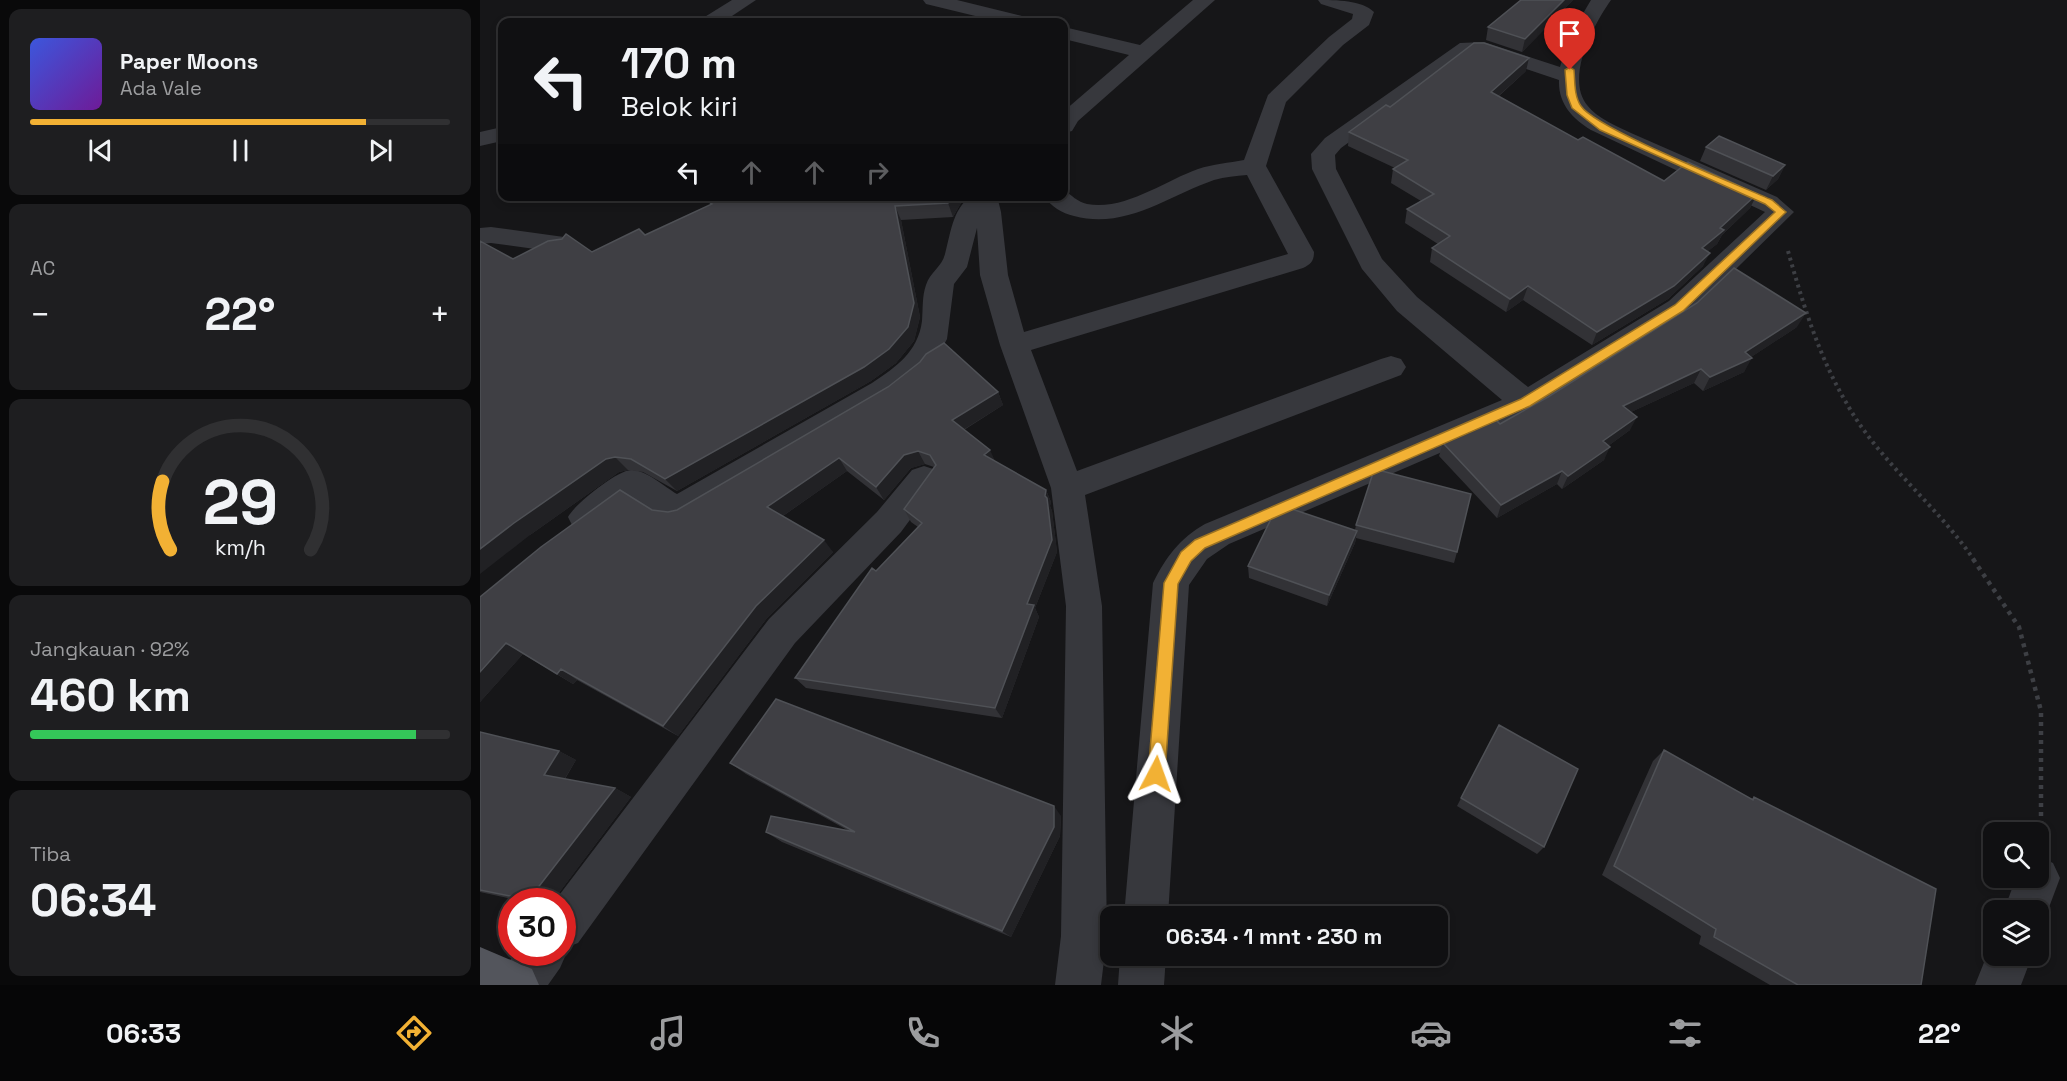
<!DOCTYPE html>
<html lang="id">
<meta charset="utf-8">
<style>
:root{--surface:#101012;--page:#1e1e20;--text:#f1f3f6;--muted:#9c9d9f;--line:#303032;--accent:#f2b134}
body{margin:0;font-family:"Space Grotesk",sans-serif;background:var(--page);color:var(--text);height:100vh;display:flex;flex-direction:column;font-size:22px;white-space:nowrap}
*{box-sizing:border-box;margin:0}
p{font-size:20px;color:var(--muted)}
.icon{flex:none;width:33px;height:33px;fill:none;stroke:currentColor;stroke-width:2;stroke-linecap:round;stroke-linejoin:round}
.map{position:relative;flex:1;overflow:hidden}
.panel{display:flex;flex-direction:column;gap:9px;padding:9px;background:#09090a;width:480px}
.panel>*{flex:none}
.guide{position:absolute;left:18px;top:18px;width:570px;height:183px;border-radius:12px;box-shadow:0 3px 9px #0003,0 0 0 2px var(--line);background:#101012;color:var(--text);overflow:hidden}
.fabs{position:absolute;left:1503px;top:822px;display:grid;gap:12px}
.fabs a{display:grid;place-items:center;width:66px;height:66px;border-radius:12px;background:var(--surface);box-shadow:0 3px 9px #0003,0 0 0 2px var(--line);font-size:30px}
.speed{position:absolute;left:18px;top:888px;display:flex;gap:12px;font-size:30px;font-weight:700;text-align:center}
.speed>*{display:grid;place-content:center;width:78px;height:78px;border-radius:50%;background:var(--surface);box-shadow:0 3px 9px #0003,0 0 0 2px var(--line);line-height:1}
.speed .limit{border:9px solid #d22;background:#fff;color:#111}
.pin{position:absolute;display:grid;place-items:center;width:51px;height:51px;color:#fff;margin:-62px -26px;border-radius:50% 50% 50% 0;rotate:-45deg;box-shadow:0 0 6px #0007}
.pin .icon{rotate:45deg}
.me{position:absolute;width:66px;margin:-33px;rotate:4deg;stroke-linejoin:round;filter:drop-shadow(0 0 4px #0008)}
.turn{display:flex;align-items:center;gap:21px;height:126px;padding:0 24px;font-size:27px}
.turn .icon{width:78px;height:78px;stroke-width:2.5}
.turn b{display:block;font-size:42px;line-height:51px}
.lanes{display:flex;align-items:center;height:57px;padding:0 24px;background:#0003;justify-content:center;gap:30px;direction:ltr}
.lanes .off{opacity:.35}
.big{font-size:45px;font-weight:700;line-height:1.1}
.panel .card{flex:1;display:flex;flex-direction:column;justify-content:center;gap:9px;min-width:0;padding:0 21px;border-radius:12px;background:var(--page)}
.panel .dial{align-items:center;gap:0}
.dial svg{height:156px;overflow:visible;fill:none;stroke:var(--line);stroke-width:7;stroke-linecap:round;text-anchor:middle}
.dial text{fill:var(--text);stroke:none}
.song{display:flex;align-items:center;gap:18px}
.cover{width:72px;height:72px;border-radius:9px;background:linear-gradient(135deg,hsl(230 70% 55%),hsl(280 70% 35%))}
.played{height:6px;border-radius:3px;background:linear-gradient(90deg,var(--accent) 80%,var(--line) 80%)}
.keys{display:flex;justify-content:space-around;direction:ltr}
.heat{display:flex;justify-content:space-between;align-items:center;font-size:33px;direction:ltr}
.charge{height:9px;border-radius:4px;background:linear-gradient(90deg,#34c759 92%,var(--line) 0)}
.trip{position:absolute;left:620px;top:906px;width:348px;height:60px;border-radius:12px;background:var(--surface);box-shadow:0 3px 9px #0003,0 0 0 2px var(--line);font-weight:700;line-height:60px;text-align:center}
.dock{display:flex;height:96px;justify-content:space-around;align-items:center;background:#060607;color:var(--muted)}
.dock .icon{width:42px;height:42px}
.dock .on{color:var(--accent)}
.dock b{font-size:27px;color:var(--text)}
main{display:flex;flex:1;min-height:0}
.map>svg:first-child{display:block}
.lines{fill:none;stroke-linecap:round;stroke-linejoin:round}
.path-far1{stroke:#3d3f44;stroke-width:4;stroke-dasharray:3 4;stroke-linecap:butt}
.path{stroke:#3d3f44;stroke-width:4.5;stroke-dasharray:4 5;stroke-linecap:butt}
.minor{fill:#37383d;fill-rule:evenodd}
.primary{fill:#53555c;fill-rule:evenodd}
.wall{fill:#323236}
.shaded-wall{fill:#212124}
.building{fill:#3f3f44;stroke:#4f5156;stroke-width:1.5}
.route{fill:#f2b134;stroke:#9d7322;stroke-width:1.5}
</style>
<main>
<section class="panel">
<div class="card">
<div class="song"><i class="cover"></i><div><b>Paper Moons</b><p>Ada Vale</p></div></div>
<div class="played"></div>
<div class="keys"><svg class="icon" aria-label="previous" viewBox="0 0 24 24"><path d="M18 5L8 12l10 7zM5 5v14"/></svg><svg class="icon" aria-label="pause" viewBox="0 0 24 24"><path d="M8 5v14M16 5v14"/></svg><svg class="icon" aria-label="next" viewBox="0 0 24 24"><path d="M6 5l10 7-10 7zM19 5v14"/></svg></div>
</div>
<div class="card"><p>AC</p>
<div class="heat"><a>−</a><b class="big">22°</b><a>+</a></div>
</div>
<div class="card dial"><svg viewBox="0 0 100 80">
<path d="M14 69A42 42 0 1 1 86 69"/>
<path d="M14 69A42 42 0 0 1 10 34" stroke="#f2b134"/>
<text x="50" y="56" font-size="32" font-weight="700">29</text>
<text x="50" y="72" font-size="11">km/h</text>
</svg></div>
<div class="card"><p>Jangkauan · 92%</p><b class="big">460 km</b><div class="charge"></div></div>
<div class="card"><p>Tiba</p><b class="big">06:34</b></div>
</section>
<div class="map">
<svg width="1587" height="985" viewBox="0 0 1587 985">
<rect width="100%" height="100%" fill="#161618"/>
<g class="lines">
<path class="path-far1" d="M1308 251C1323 304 1339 357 1367 404 1400 463 1457 505 1494 560"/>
<path class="path" d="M1493 559 1539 627 1561 711V836"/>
<path class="minor" d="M252 0H276L243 22H220L223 18Z
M443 0H477L550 18 553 22H520L446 4Z
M713 0H735L598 121 592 131 584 133V111L649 55 584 39V27L660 45Z
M838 0C856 0 882 0 894 12L889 25 863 45 806 102 786 166 834 252C834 261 831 264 823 268L551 350 597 471 901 359 911 356 921 359 926 367 921 375 605 495 622 606 627 936 621 985H575L581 936 586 606 571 488 520 345 500 275 497 228 487 267 474 284 467 339 455 362 445 374 414 399 208 521C186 528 170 512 153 500 134 514 117 535 93 527L88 517C95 504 136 471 151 470 165 469 185 487 197 494L392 383C416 367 438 352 442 321 443 309 442 296 446 285 450 272 462 267 465 254 471 232 472 212 490 196H517L521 212 528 275 544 332 808 254 767 175C756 176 745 177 734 180 688 196 645 230 594 216 582 213 571 207 564 196H584V190C591 195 598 202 607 204 645 211 684 181 718 169 733 164 749 163 764 160L788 95 849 37 872 19 873 14 841 4Z
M1111 0H1131C1114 24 1085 77 1107 105 1117 118 1136 126 1151 133L1297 197 1314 212 1209 315 1057 411 749 544 727 559 709 585 688 916H644L673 583C686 557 700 538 725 524L1022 400 917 311 882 269 832 169 831 154 845 138 980 43 1004 42 1080 67 1089 37ZM991 54H1002L1079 80C1078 104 1093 119 1111 130L1285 212 1189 301 1048 387 937 297 902 259 856 169 855 155 861 148Z
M22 127V141L0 146V132Z
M11 227 84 237 93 239 97 245 93 251 84 253 11 243 0 244V228Z
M444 466 456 470 460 479 421 532 315 643 98 943 85 948 87 952 80 968 68 985H17L24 969 36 952H82V902H74L289 619 397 512 432 470Z
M1558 856 1573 863 1580 878 1562 926 1558 927V910H1524L1536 878H1558Z
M1513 940 1514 956H1552L1541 985H1495Z
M640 956H686L684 985H638Z"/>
<path class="primary" d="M0 947 52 969 59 985H0Z"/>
</g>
<path class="wall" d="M1041 0H1093L1042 52 1006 40 1008 27Z
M1046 71 1019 96 1098 140 1184 181 1277 194 1270 208 1242 235 1237 244 1228 251 1223 266 1188 299 1112 345 1043 300 1026 312 950 262 952 248 958 244 925 223 927 209 941 201 911 183 913 169 915 168 868 146 869 132 910 107Z
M1226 147 1305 165 1298 179 1286 190 1220 161Z
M436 196H485L473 217 421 220 440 317 434 341 416 363 391 381 197 491 163 472 148 470 139 472 50 535 33 259 112 252 165 235 231 205 229 202Z
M1317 327 1271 357 1264 372 1223 391 1214 383 1151 412 1150 430 1128 446 1124 460 1082 489 1077 484 1017 518 959 456 963 443Z
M518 392 523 405 484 430 515 461 566 490 571 502 570 506 572 511 577 552 555 608 559 617 522 718 326 688 315 678 396 571 438 527 431 522 424 509 454 467 445 464 431 468 404 500 367 471 303 516 353 552 287 618 198 736 97 680 93 684 43 654 0 702V597L172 510 188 512 197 510Z
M876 525 977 552 974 563 876 538 875 543 847 606 769 578 768 566 875 530Z
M1019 725 1064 847 1057 854 977 806Z
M0 732 79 751 96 760 85 779 135 788 151 797 72 902H47L0 892Z
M1184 750 1271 799 1274 797 1441 985H1290L1219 944 1221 936 1122 875 1173 761Z
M250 763 581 816 580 836 531 937 302 842 286 832 369 831 266 774Z"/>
<path class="shaded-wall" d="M1084 0H1093L1042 52 1045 39Z
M1049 58 1046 71 1008 105 1011 92Z
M1305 165 1298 179 1286 190 1293 176Z
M1277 194 1270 208 1242 235 1237 244 1216 261 1222 248 1240 228Z
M472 196H485L473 217 468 203Z
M415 206 421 220 440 317 434 341 416 363 391 381 197 491 185 479Z
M1230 253 1223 266 1188 299 1112 345 1117 332Z
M1048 286 1043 300 1026 312 1030 299Z
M1326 313 1317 327 1262 363 1272 358 1264 372 1223 391 1230 377 1265 352Z
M1221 369 1214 383 1136 419 1143 406Z
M518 392 523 405 478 433 472 420Z
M1157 417 1150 430 1117 454 1123 441Z
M1130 447 1124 460 1082 489 1088 476Z
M510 450 516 463 504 455Z
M438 451 445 464 431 468 404 500 396 487 424 455Z
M135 457 148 470 139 472 50 535 0 574V549L34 523 126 459Z
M359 458 367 471 297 520 287 507Z
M1082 471 1077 484 1017 518 1021 505Z
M566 490 571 502 570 506 572 511 577 552 555 608 559 617 522 718 515 708 547 604Z
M877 531 875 543 847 606 849 595Z
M344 540 353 552 287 618 198 736 183 726 276 606Z
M26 643 43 654 0 702V672Z
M81 669 97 680 93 684 77 674Z
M79 751 96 760 82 783 64 775Z
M135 788 151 797 72 902H60L53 897V894Z
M574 806 581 816 580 836 531 937 522 931Z"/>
<path class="building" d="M1041 0H1084L1045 39 1008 27Z
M994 43H1004L1049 58 1011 92 1098 140 1103 137 1184 181 1208 162 1277 194 1240 228 1244 230 1222 248 1230 253 1194 286 1117 332 1048 286 1030 299 952 248 970 236 927 209 954 194 913 169 928 160 869 132 906 105 910 107Z
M1239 136 1305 165 1293 176 1226 147Z
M240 196H472L468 203 415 206 434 303 428 327 409 349 384 367 185 479 151 459 135 457 126 459 34 523 0 549V241L33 259 68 241 82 239 86 234 112 252 159 229 165 235 232 204 229 202Z
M1254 268 1326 313 1265 352 1272 358 1230 377 1221 369 1143 406 1157 417 1123 441 1130 447 1088 476 1082 471 1021 505 963 443 1016 420 1020 424 1068 397 1217 303Z
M464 343 518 392 472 420 510 450 504 455 566 490 565 496 567 498 572 540 547 604 554 605 515 708 315 678 392 568 396 571 442 523 424 509 456 465 450 455 438 451 424 455 396 487 359 458 287 507 344 540 276 606 183 726 81 669 77 674 26 643 0 672V597L61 547 140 490 172 510 188 512 197 510 408 387 440 362 446 354Z
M898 470 991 494 977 552 876 525 893 473Z
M809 508 877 531 849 595 768 566 793 515Z
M296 699 574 806V827L522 931 286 832 291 816 375 832 250 763Z
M1019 725 1098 769 1064 847 981 798Z
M0 732 79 751 64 775 135 788 53 894V897L61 898 60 902 0 890Z
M1184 750 1273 800 1274 797 1456 889 1441 985H1318L1234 937 1236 929 1134 866Z"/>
<path class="route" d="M1090 67 1094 70C1095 81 1094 96 1101 106 1116 129 1259 185 1292 200L1306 212 1203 311 1050 406 725 548 711 561 698 584 685 774 682 779 676 782 671 779 668 774 684 583 701 552 715 540 1041 399 1195 305 1295 212 1285 204 1120 130 1092 108 1087 95 1085 70Z"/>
</svg>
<div class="fabs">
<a><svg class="icon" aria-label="search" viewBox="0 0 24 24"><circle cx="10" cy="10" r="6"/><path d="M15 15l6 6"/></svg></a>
<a><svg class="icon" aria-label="layers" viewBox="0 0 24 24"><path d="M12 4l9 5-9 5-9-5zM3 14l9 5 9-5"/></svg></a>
</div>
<div class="speed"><div class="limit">30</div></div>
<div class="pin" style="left:1090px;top:70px;background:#d93025"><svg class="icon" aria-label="arrive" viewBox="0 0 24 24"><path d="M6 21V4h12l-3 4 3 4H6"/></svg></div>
<svg class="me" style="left:676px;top:774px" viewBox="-20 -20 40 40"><path d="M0-17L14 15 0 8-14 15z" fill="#f2b134" stroke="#fff" stroke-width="4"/></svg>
<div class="trip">06:34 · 1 mnt · 230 m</div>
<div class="guide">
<div class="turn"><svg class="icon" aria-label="left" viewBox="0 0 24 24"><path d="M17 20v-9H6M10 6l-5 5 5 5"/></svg><div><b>170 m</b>Belok kiri</div></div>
<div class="lanes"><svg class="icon" aria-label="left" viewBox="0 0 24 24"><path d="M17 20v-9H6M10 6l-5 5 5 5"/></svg><svg class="icon off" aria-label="ahead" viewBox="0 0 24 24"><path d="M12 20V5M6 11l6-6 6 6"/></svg><svg class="icon off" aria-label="ahead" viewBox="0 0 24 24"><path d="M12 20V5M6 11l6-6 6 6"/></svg><svg class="icon off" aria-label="right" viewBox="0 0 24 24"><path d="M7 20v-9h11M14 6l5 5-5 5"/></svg></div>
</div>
</div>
</main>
<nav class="dock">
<b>06:33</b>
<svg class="icon on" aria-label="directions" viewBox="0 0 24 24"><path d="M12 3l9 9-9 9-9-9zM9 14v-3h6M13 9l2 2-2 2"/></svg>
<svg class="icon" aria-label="music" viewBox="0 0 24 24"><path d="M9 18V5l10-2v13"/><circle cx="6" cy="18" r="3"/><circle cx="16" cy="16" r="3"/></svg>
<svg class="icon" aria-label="phone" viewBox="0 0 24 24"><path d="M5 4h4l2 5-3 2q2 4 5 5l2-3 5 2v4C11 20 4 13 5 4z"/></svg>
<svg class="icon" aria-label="climate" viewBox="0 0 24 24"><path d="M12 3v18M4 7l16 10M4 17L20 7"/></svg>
<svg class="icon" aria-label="car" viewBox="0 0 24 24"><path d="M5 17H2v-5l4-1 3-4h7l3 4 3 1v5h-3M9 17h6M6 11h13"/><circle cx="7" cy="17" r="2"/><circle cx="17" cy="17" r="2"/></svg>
<svg class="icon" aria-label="filters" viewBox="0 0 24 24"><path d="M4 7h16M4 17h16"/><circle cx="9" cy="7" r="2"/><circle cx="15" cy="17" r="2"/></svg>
<b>22°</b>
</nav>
